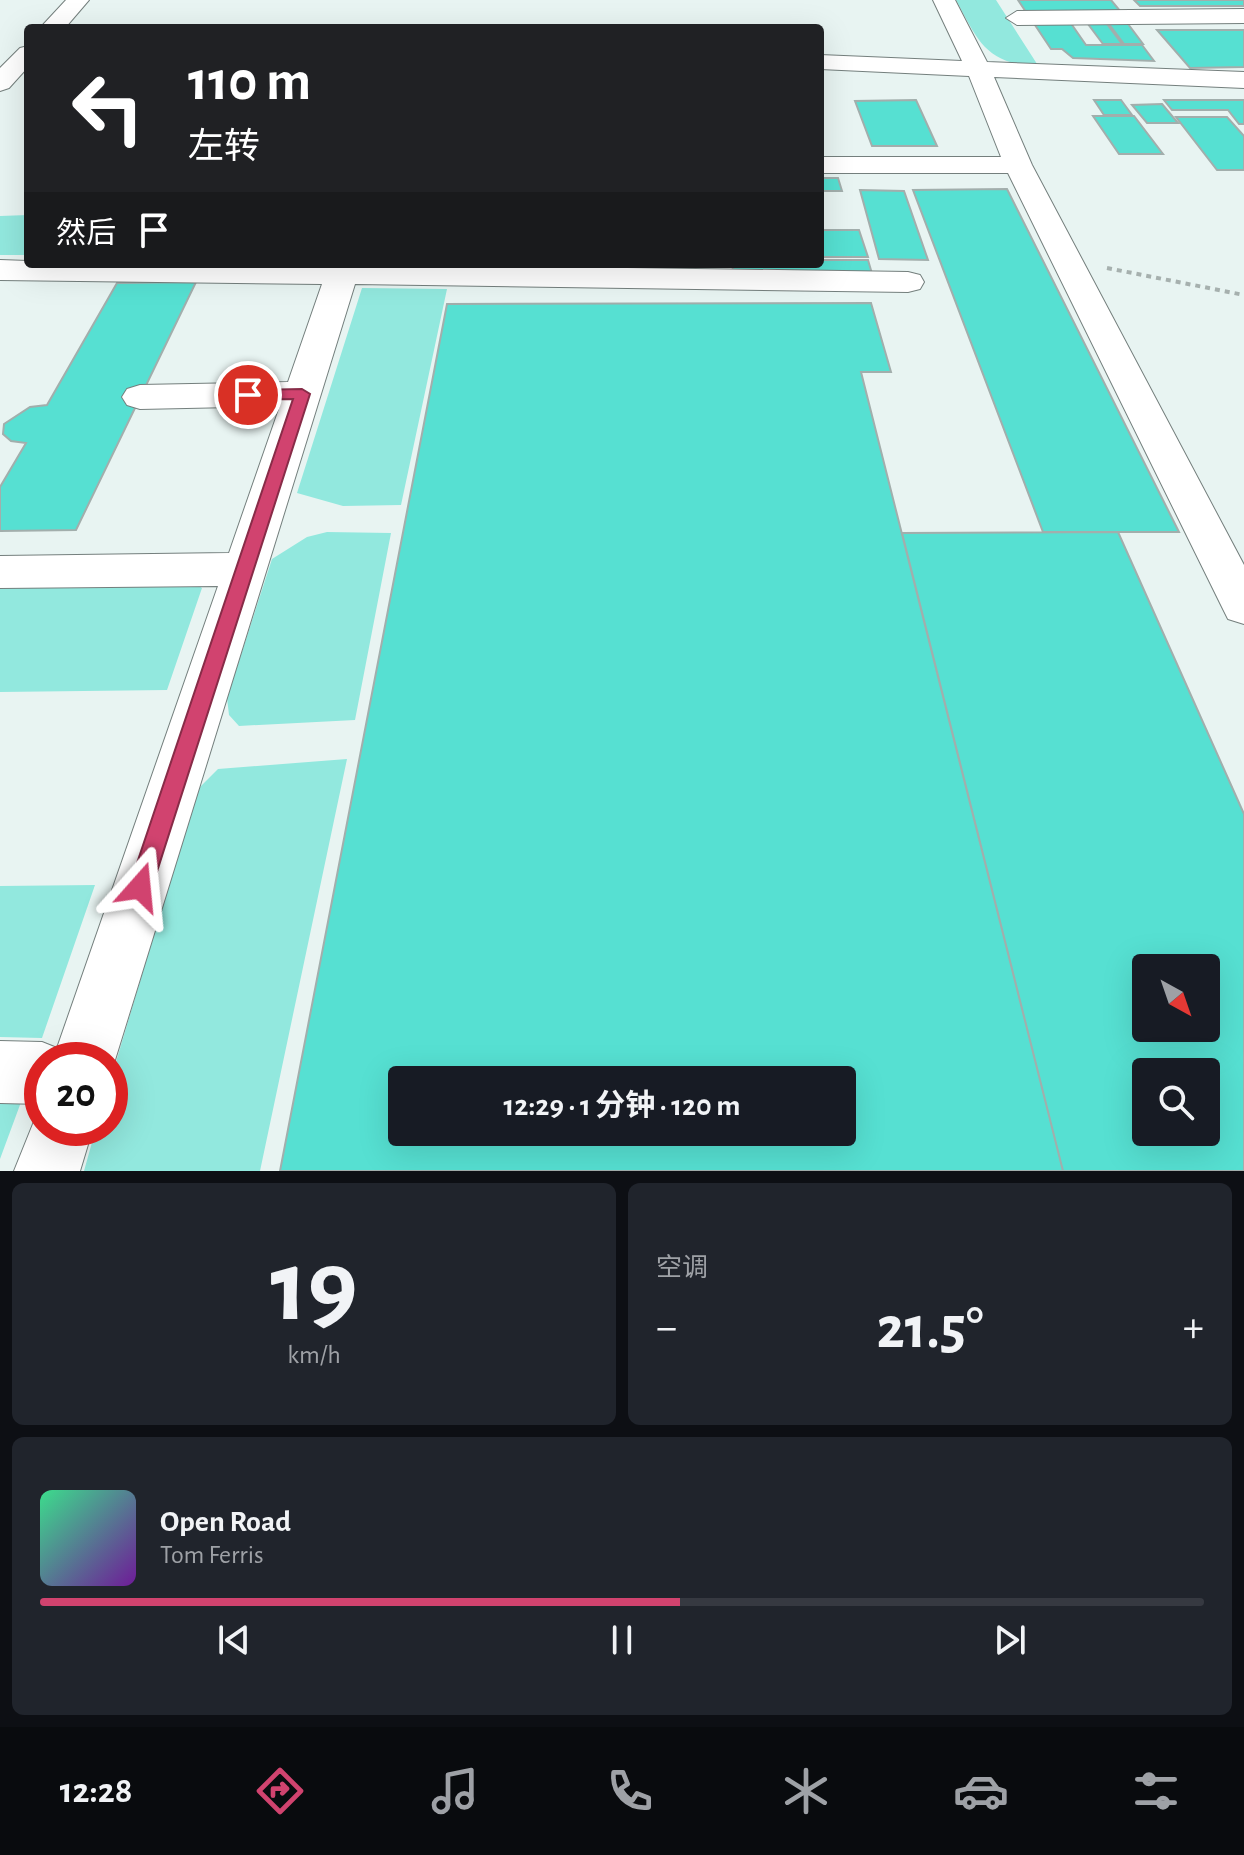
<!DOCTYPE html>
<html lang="zh">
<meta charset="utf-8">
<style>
:root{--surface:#171b24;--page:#20242c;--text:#f1f3f6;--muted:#9ea1a6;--line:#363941;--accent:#d1436f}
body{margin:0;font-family:"Alegreya Sans","Noto Sans SC",sans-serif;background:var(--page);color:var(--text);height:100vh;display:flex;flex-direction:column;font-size:30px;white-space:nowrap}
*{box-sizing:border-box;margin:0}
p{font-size:26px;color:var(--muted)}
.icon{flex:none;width:44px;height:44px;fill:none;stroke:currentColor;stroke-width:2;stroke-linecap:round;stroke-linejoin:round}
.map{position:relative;height:1171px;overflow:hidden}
.sheet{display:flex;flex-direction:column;gap:12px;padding:12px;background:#0d0f14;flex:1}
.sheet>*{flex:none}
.top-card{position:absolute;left:24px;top:24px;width:800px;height:244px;border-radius:8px;box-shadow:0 8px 32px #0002;background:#202124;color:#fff;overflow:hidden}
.needle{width:52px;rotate:140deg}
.tools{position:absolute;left:1132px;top:954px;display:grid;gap:16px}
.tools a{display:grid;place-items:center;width:88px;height:88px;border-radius:8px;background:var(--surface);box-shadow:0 8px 32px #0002;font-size:40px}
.speed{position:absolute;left:24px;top:1042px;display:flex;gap:16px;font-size:40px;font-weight:700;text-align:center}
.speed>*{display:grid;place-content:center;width:104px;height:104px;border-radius:50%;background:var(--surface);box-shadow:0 8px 32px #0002;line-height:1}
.speed .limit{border:12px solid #d22;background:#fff;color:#111}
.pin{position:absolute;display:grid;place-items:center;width:68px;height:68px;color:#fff;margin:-34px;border:4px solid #fff;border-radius:50%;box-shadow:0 2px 8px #0007}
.me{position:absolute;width:88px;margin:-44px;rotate:18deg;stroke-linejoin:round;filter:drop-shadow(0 0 6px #0008)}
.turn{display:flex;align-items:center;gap:28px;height:168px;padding:0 32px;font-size:36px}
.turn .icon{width:104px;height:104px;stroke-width:2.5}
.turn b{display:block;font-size:56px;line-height:68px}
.then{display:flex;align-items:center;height:76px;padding:0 32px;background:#0003;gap:16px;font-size:30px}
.big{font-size:60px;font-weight:700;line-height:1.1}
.sheet .tile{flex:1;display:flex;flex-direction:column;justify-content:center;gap:12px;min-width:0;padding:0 28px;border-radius:12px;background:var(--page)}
.sheet .dial{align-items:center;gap:0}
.dial b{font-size:104px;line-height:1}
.song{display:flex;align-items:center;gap:24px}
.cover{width:96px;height:96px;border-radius:12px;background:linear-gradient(135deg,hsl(150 70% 55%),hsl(280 70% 35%))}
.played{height:8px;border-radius:4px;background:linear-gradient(90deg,var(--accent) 55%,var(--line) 55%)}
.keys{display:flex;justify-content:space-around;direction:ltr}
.heat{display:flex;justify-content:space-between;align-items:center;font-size:44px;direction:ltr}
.sheet .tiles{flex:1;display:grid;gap:12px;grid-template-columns:1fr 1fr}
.tile:last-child{grid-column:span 2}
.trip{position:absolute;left:388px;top:1066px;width:468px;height:80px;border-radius:8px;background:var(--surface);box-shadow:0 8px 32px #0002;font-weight:700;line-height:80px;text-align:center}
.tabs{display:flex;height:128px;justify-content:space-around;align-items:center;background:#090b0e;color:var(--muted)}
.tabs .icon{width:56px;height:56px}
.tabs .active{color:var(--accent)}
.tabs b{font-size:36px;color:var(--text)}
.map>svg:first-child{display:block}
.green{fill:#92e8de}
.building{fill:#56e0d2;stroke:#a2aeac;stroke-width:2;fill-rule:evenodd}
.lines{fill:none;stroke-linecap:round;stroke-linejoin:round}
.minor-casing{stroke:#747f7d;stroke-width:2}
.path{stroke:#a6b0ae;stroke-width:4;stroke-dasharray:5 5;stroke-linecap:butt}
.minor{fill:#fff;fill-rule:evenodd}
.route{fill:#d1436f;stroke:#882c48;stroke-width:2}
</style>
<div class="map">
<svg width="1244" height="1171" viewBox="0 0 1244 1171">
<rect width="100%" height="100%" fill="#e8f4f2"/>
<path class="green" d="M956 0H996L1039 67C986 63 979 43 956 0Z
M28 215V255H0V216Z
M362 288 447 289 401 505 343 506 297 493Z
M327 532 391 533 355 720 239 726 229 715 227 698 272 559 307 537Z
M191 581 202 588 167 690 0 692V582Z
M347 759 260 1171H84L96 1128H110V1082L197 790 218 769Z
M95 885 42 1038 0 1037V886Z
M0 1094H24L0 1159Z"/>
<path class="building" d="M1018 0H1111L1121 12H1026Z
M1134 0H1244V6H1140Z
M1033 22H1070L1086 45H1142L1154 61 1073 58 1062 49H1051Z
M1088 24H1107L1122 44H1103Z
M1109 24H1128L1143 44H1124Z
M1157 30H1244V67L1190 68Z
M916 100 937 146H872L855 101Z
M1094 100H1121L1132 115H1104Z
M1164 100H1244V124H1239L1228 110H1172Z
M1162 104 1178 123H1147L1132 105Z
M1093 116H1134L1163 154H1119Z
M1176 117H1227L1244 136V170H1217Z
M820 178H838L842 191H820Z
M1007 189 1179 532H1043L913 190Z
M860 190 904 191 928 260 879 259Z
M820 230H859L868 257H820Z
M820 260H868L873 277H734L732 264H820Z
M196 282 76 530 0 531V487L26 443 11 441 3 434 4 424 30 407 47 405 117 283Z
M871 303 891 372H861L1063 1171H280L447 304ZM402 1080H842V1132H402Z
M1118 532 1244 814V1171H1063L902 533ZM1146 968H1206V1028H1146ZM1146 1072H1206V1132H1146Z"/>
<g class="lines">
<defs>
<path id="minor" d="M66 0H89L65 28H40Z
M933 0H955L987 62 1244 72V88L994 77 1032 165 1244 565V624L1228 619 1222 607 1008 173H820V157H1001L969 76 820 69V55L962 61Z
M1244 9V23L1017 25 1006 18 1017 11Z
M28 46V67L9 88 0 91V68L20 48Z
M0 260 28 261V264H361L908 272 920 275 924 282 920 289 908 292 355 284 115 1060 110 1072V1060H42V1128H93L80 1171H14L41 1104 0 1103V1041L42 1042 57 1048 218 586 0 588V556L229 553 280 406 140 409 127 405 122 397 127 389 140 385 288 382 322 284 0 280Z"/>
</defs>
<use href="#minor" class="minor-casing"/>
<path class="path" d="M1107 268 1244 295"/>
<use href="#minor" class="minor"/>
</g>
<path class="route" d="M302 389 310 394 152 887 148 895 140 898 132 895 129 887 293 399 248 400 240 395 248 390Z"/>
</svg>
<div class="tools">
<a><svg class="needle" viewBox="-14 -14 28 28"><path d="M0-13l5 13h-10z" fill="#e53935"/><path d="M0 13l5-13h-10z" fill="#9ea1a6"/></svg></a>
<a><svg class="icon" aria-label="search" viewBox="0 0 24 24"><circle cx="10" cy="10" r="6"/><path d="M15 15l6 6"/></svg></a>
</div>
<div class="speed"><div class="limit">20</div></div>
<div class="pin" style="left:248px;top:395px;background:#d93025"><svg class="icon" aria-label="arrive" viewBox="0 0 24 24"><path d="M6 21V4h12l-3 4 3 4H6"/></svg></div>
<svg class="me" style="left:140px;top:887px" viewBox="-20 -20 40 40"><path d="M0-17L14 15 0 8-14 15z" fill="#d1436f" stroke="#fff" stroke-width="4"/></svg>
<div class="trip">12:29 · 1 分钟 · 120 m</div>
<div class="top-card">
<div class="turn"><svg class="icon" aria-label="left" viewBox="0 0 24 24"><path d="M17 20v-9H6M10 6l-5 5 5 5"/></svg><div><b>110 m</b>左转</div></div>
<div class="then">然后<svg class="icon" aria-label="arrive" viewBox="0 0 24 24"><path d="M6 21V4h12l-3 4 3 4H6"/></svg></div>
</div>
</div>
<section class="sheet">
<div class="tiles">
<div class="tile dial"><b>19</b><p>km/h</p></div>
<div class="tile"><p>空调</p>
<div class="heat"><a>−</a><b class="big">21.5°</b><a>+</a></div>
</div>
<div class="tile">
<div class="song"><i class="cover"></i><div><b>Open Road</b><p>Tom Ferris</p></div></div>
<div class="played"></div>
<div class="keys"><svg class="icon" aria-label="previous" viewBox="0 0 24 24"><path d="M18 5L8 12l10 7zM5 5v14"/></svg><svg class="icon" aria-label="pause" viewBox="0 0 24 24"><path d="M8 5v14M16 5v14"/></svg><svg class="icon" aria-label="next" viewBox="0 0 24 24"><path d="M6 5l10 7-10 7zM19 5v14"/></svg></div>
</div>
</div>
</section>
<nav class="tabs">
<b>12:28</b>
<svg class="icon active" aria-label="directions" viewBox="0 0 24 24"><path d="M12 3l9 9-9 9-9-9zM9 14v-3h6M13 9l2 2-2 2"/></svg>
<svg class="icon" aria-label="music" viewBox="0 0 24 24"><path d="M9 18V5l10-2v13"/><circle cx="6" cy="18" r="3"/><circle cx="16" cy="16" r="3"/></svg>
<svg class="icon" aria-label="phone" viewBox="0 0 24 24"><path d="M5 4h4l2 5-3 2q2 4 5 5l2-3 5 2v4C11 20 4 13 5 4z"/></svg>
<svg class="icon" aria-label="climate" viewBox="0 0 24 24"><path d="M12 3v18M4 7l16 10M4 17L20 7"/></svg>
<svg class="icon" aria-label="car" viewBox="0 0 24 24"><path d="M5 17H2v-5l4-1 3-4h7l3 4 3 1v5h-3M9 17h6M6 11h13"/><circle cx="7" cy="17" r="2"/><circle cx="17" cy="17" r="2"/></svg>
<svg class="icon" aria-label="filters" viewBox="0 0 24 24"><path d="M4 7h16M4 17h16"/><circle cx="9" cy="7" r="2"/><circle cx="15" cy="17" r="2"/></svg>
</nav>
